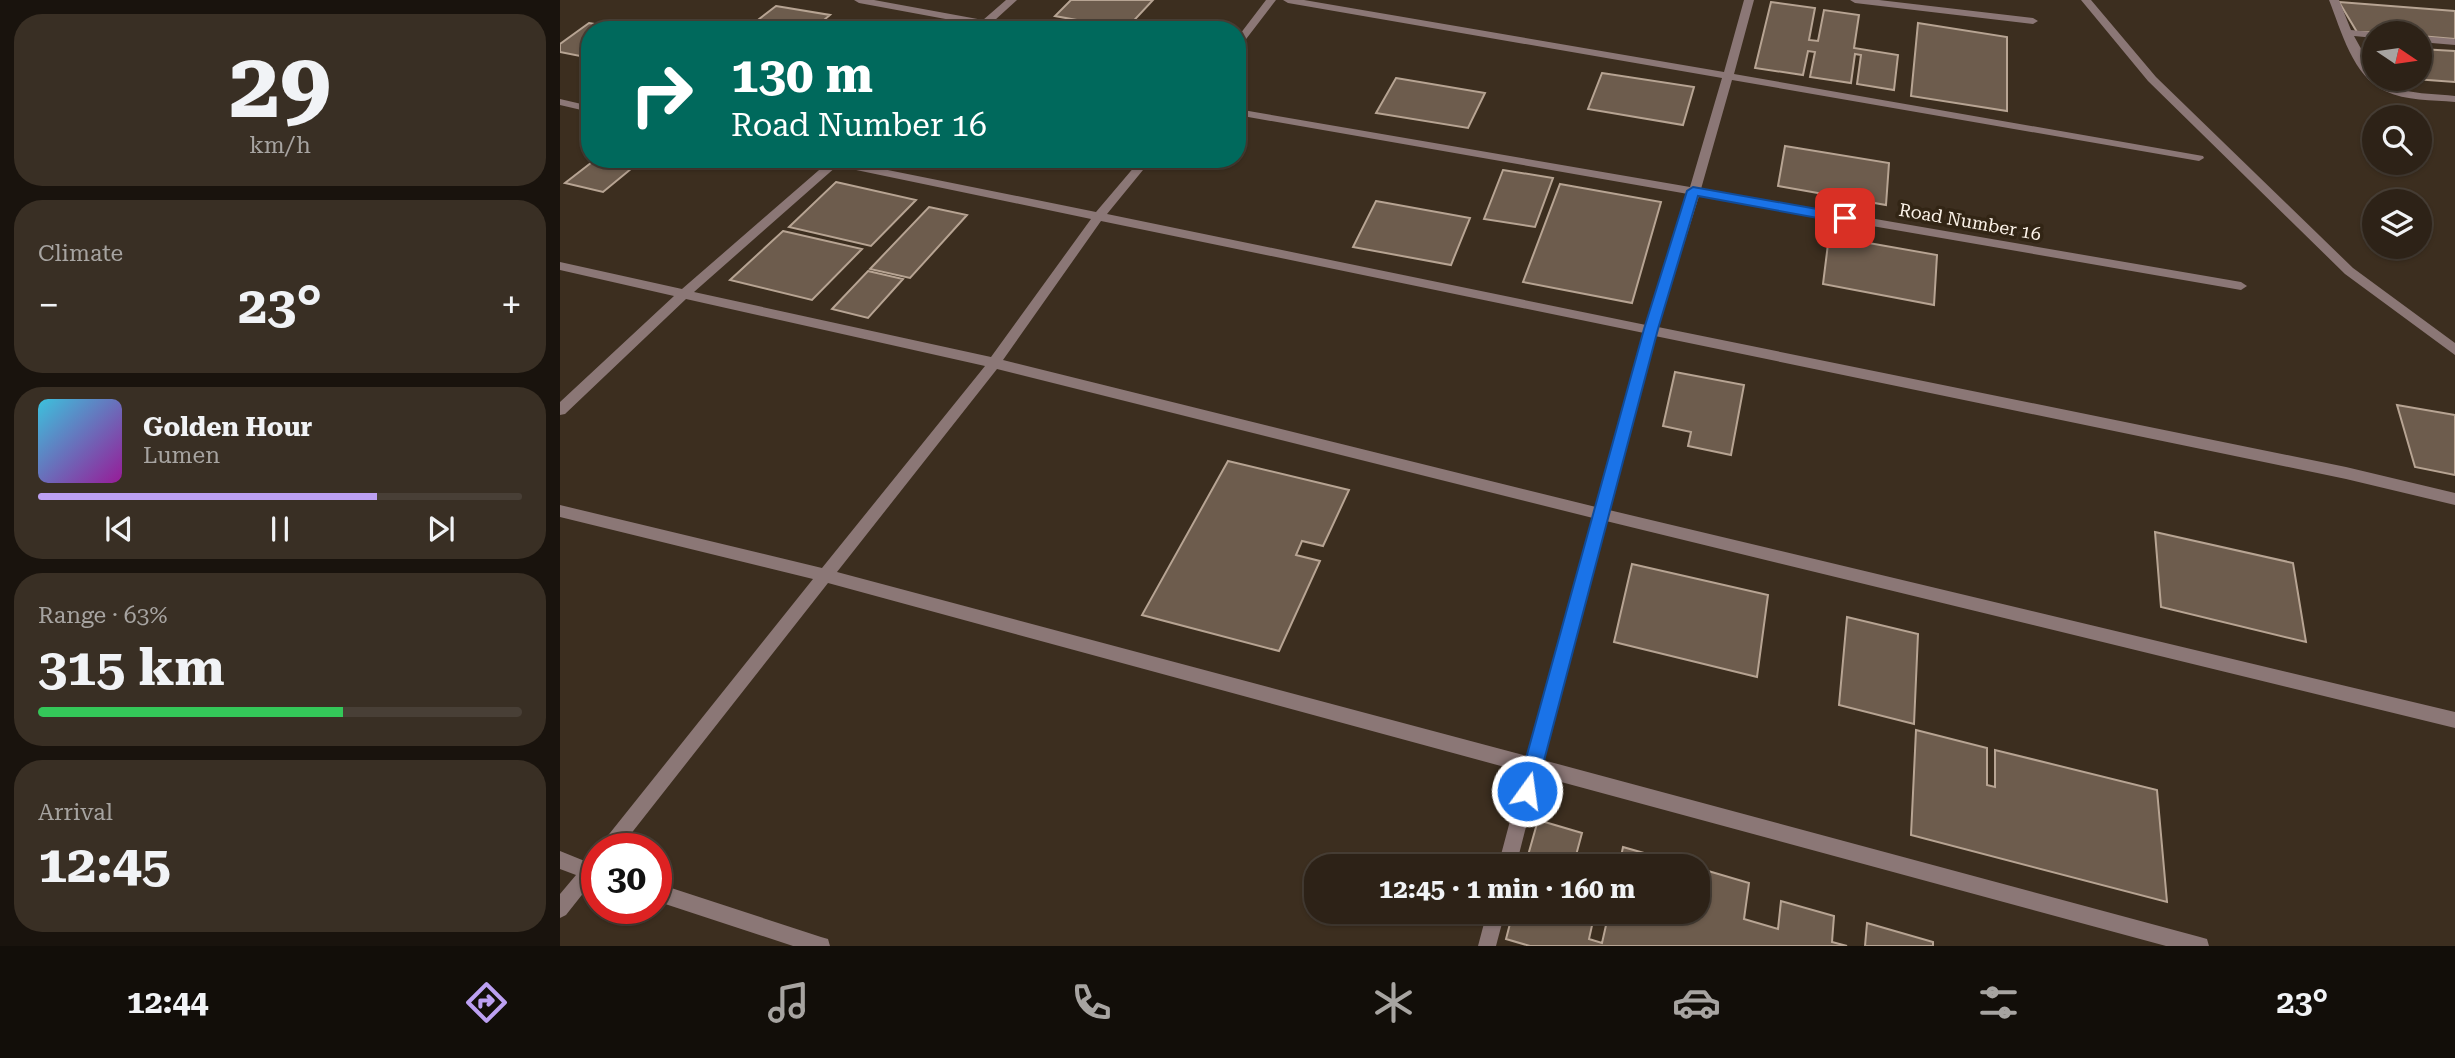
<!DOCTYPE html>
<meta charset="utf-8">
<style>
:root{--surface:#2d2217;--page:#392f24;--text:#f1f3f6;--muted:#a7a4a1;--line:#483f36;--accent:#bca0f2}
body{margin:0;font-family:"Roboto Serif",serif;background:var(--page);color:var(--text);height:100vh;display:flex;flex-direction:column;font-size:26px;white-space:nowrap}
*{box-sizing:border-box;margin:0}
p{font-size:23px;color:var(--muted)}
.icon{flex:none;width:38px;height:38px;fill:none;stroke:currentColor;stroke-width:2;stroke-linecap:round;stroke-linejoin:round}
.map{position:relative;flex:1;overflow:hidden}
.details{display:flex;flex-direction:column;gap:14px;padding:14px;background:#19130d;width:560px}
.details>*{flex:none}
.hud{position:absolute;left:21px;top:21px;width:665px;height:147px;border-radius:28px;box-shadow:0 2px 5px #0004,0 0 0 2px var(--line);background:#00695c;color:#fff;overflow:hidden}
.needle{width:46px;rotate:103deg}
.tools{position:absolute;left:1802px;top:21px;display:grid;gap:14px}
.tools a{display:grid;place-items:center;width:70px;height:70px;border-radius:50%;background:var(--surface);box-shadow:0 2px 5px #0004,0 0 0 2px var(--line);font-size:35px}
.speed{position:absolute;left:21px;top:833px;display:flex;gap:14px;font-size:35px;font-weight:700;text-align:center}
.speed>*{display:grid;place-content:center;width:91px;height:91px;border-radius:50%;background:var(--surface);box-shadow:0 2px 5px #0004,0 0 0 2px var(--line);line-height:1}
.speed .limit{border:10px solid #d22;background:#fff;color:#111}
.pin{position:absolute;display:grid;place-items:center;width:60px;height:60px;color:#fff;margin:-30px;border-radius:14px;box-shadow:0 4px 10px #0006}
.me{position:absolute;width:77px;margin:-38px;rotate:14deg;stroke-linejoin:round;filter:drop-shadow(0 0 5px #0008)}
.turn{display:flex;align-items:center;gap:24px;height:147px;padding:0 35px;font-size:32px}
.turn .icon{width:91px;height:91px;stroke-width:2.5}
.turn b{display:block;font-size:49px;line-height:60px}
.big{font-size:52px;font-weight:700;line-height:1.1}
.details .card{flex:1;display:flex;flex-direction:column;justify-content:center;gap:10px;min-width:0;padding:0 24px;border-radius:28px;background:var(--page)}
.details .dial{align-items:center;gap:0}
.dial b{font-size:91px;line-height:1}
.song{display:flex;align-items:center;gap:21px}
.cover{width:84px;height:84px;border-radius:10px;background:linear-gradient(135deg,hsl(190 70% 55%),hsl(300 70% 35%))}
.played{height:7px;border-radius:4px;background:linear-gradient(90deg,var(--accent) 70%,var(--line) 70%)}
.keys{display:flex;justify-content:space-around;direction:ltr}
.heat{display:flex;justify-content:space-between;align-items:center;font-size:38px;direction:ltr}
.charge{height:10px;border-radius:5px;background:linear-gradient(90deg,#34c759 63%,var(--line) 0)}
.trip{position:absolute;left:744px;top:854px;width:406px;height:70px;border-radius:28px;background:var(--surface);box-shadow:0 2px 5px #0004,0 0 0 2px var(--line);font-weight:700;line-height:70px;text-align:center}
.tab-bar{display:flex;height:112px;justify-content:space-around;align-items:center;background:#120e09;color:var(--muted)}
.tab-bar .icon{width:49px;height:49px}
.tab-bar .selected{color:var(--accent)}
.tab-bar b{font-size:32px;color:var(--text)}
main{display:flex;flex:1;min-height:0}
.map>svg:first-child{display:block}
.building{fill:#6d5c4d;stroke:#b7a493;stroke-width:2}
.lines{fill:none;stroke-linecap:round;stroke-linejoin:round}
.minor{fill:#8b7776;fill-rule:evenodd}
.route{fill:#1a73e8;stroke:#114b97;stroke-width:2}
.labels{text-anchor:middle;stroke-width:7;stroke-linejoin:round;paint-order:stroke}
.street-label{font-size:18px;fill:#fcf3e9;stroke:#322515}
</style>
<main>
<section class="details">
<div class="card dial"><b>29</b><p>km/h</p></div>
<div class="card"><p>Climate</p>
<div class="heat"><a>−</a><b class="big">23°</b><a>+</a></div>
</div>
<div class="card">
<div class="song"><i class="cover"></i><div><b>Golden Hour</b><p>Lumen</p></div></div>
<div class="played"></div>
<div class="keys"><svg class="icon" aria-label="previous" viewBox="0 0 24 24"><path d="M18 5L8 12l10 7zM5 5v14"/></svg><svg class="icon" aria-label="pause" viewBox="0 0 24 24"><path d="M8 5v14M16 5v14"/></svg><svg class="icon" aria-label="next" viewBox="0 0 24 24"><path d="M6 5l10 7-10 7zM19 5v14"/></svg></div>
</div>
<div class="card"><p>Range · 63%</p><b class="big">315 km</b><div class="charge"></div></div>
<div class="card"><p>Arrival</p><b class="big">12:45</b></div>
</section>
<div class="map">
<svg width="1895" height="946" viewBox="0 0 1895 946">
<rect width="100%" height="100%" fill="#3c2e1f"/>
<path class="building" d="M511 0H593L566 29 495 16Z
M1211 2 1255 8 1249 40 1258 41 1264 10 1299 15 1294 48 1338 55 1334 90 1297 84 1301 55 1295 54 1291 83 1250 77 1255 52 1248 51 1243 75 1195 68Z
M1779 2 1895 11V39L1860 36V33L1797 32Z
M216 6 270 15 252 30H185Z
M29 23 58 28 30 30V49L20 56 0 52V44Z
M1358 23 1447 37V111L1351 96Z
M1860 49 1895 51V82L1854 79H1860Z
M1042 73 1134 87 1123 125 1028 109Z
M836 78 925 93 908 128 816 113Z
M1225 146 1329 163 1326 205 1218 186Z
M36 159H83L43 192 5 183Z
M943 170 993 178 975 227 924 219Z
M276 182 356 200 311 246 229 227Z
M1000 184 1101 202 1072 303 963 282Z
M816 201 910 218 891 265 793 247Z
M369 207 407 215 350 278 310 269Z
M223 231 302 249 252 300 170 280Z
M1269 236 1377 255 1374 305 1263 284Z
M308 271 343 279 308 318 272 309Z
M1115 372 1184 385 1171 455 1128 446 1131 432 1103 426Z
M1837 405 1895 415V475L1855 467Z
M668 461 789 490 763 546 742 541 736 555 760 561 719 651 582 615Z
M1595 532 1733 563 1746 642 1601 607Z
M1072 564 1208 595 1197 677 1054 642Z
M1287 617 1358 634 1354 724 1279 705Z
M1356 730 1427 748V785L1435 787V750L1597 790 1607 902 1351 835Z
M978 820 1022 833 1015 859 1039 866H965Z
M1063 847 1105 859 1103 866H1059Z
M1138 868 1189 883 1184 919 1218 929 1221 901 1274 916 1272 942 1287 946H970L946 939 953 912H1035L1029 939 1042 943 1049 912H1138Z
M1307 923 1373 942V946H1305Z"/>
<g class="lines">
<path class="minor" d="M294 0H314L423 20 446 0H457L424 30H415L418 25 299 3Z
M706 0H716L680 47 677 48V38Z
M723 0H744L1164 72 1184 0H1194L1174 74 1643 156 1644 158 1639 161 1172 80 1141 189 1681 282 1687 286 1681 290 1139 196 1098 327 1786 467 1895 493V505L1786 479 1095 336 1049 510 1895 712V728L1046 521 983 760 1640 937 1647 939 1649 946H1606L979 776 956 866H938L963 772 268 583 59 849H39L42 843 253 579 0 517V505L262 568 425 366 126 299 5 414 0 415V402L114 296 0 270V262L122 289 266 164 253 159H284L283 161 536 212 581 159H592L547 214 1086 325 1128 194 677 115V109L1130 187 1162 78 728 3ZM277 166 531 219 431 357 134 292ZM541 221 1084 333 1036 507 443 360ZM437 369 1033 518 967 756 277 572Z
M1290 0H1319L1473 18 1478 21 1473 24 1295 3Z
M1521 0H1531L1596 77 1793 268 1895 343V355L1785 274 1588 81Z
M1769 0H1779L1791 30 1819 33H1815V38L1794 36 1815 74V79C1824 80 1832 88 1842 90 1859 94 1877 94 1895 96V102C1872 100 1846 101 1825 91 1793 77 1781 30 1769 0Z
M1860 36 1895 39V45L1860 42Z
M0 99 30 106V112L0 105Z
M0 851 37 866 36 877 6 915 0 918V894L16 875 0 869Z
M96 883 261 937 268 939 270 946H233L96 901Z
M927 912H945L936 946H918Z"/>
</g>
<path class="route" d="M1133 187 1285 214 1292 218 1285 223 1138 196 1098 329 976 791 974 797 967 800 960 797 957 791 1084 329 1127 191Z"/>
<g class="labels">
<g class="street-label">
<text transform="translate(1410 222) rotate(10)" y="6">Road Number 16</text>
</g>
</g>
</svg>
<div class="tools">
<a><svg class="needle" viewBox="-14 -14 28 28"><path d="M0-13l5 13h-10z" fill="#e53935"/><path d="M0 13l5-13h-10z" fill="#a7a4a1"/></svg></a>
<a><svg class="icon" aria-label="search" viewBox="0 0 24 24"><circle cx="10" cy="10" r="6"/><path d="M15 15l6 6"/></svg></a>
<a><svg class="icon" aria-label="layers" viewBox="0 0 24 24"><path d="M12 4l9 5-9 5-9-5zM3 14l9 5 9-5"/></svg></a>
</div>
<div class="speed"><div class="limit">30</div></div>
<div class="pin" style="left:1285px;top:218px;background:#d93025"><svg class="icon" aria-label="arrive" viewBox="0 0 24 24"><path d="M6 21V4h12l-3 4 3 4H6"/></svg></div>
<svg class="me" style="left:967px;top:791px" viewBox="-20 -20 40 40"><circle r="17" fill="#1a73e8" stroke="#fff" stroke-width="3"/><path d="M0-11L8 9 0 5-8 9z" fill="#fff"/></svg>
<div class="trip">12:45 · 1 min · 160 m</div>
<div class="hud">
<div class="turn"><svg class="icon" aria-label="right" viewBox="0 0 24 24"><path d="M7 20v-9h11M14 6l5 5-5 5"/></svg><div><b>130 m</b>Road Number 16</div></div>
</div>
</div>
</main>
<nav class="tab-bar">
<b>12:44</b>
<svg class="icon selected" aria-label="directions" viewBox="0 0 24 24"><path d="M12 3l9 9-9 9-9-9zM9 14v-3h6M13 9l2 2-2 2"/></svg>
<svg class="icon" aria-label="music" viewBox="0 0 24 24"><path d="M9 18V5l10-2v13"/><circle cx="6" cy="18" r="3"/><circle cx="16" cy="16" r="3"/></svg>
<svg class="icon" aria-label="phone" viewBox="0 0 24 24"><path d="M5 4h4l2 5-3 2q2 4 5 5l2-3 5 2v4C11 20 4 13 5 4z"/></svg>
<svg class="icon" aria-label="climate" viewBox="0 0 24 24"><path d="M12 3v18M4 7l16 10M4 17L20 7"/></svg>
<svg class="icon" aria-label="car" viewBox="0 0 24 24"><path d="M5 17H2v-5l4-1 3-4h7l3 4 3 1v5h-3M9 17h6M6 11h13"/><circle cx="7" cy="17" r="2"/><circle cx="17" cy="17" r="2"/></svg>
<svg class="icon" aria-label="filters" viewBox="0 0 24 24"><path d="M4 7h16M4 17h16"/><circle cx="9" cy="7" r="2"/><circle cx="15" cy="17" r="2"/></svg>
<b>23°</b>
</nav>
